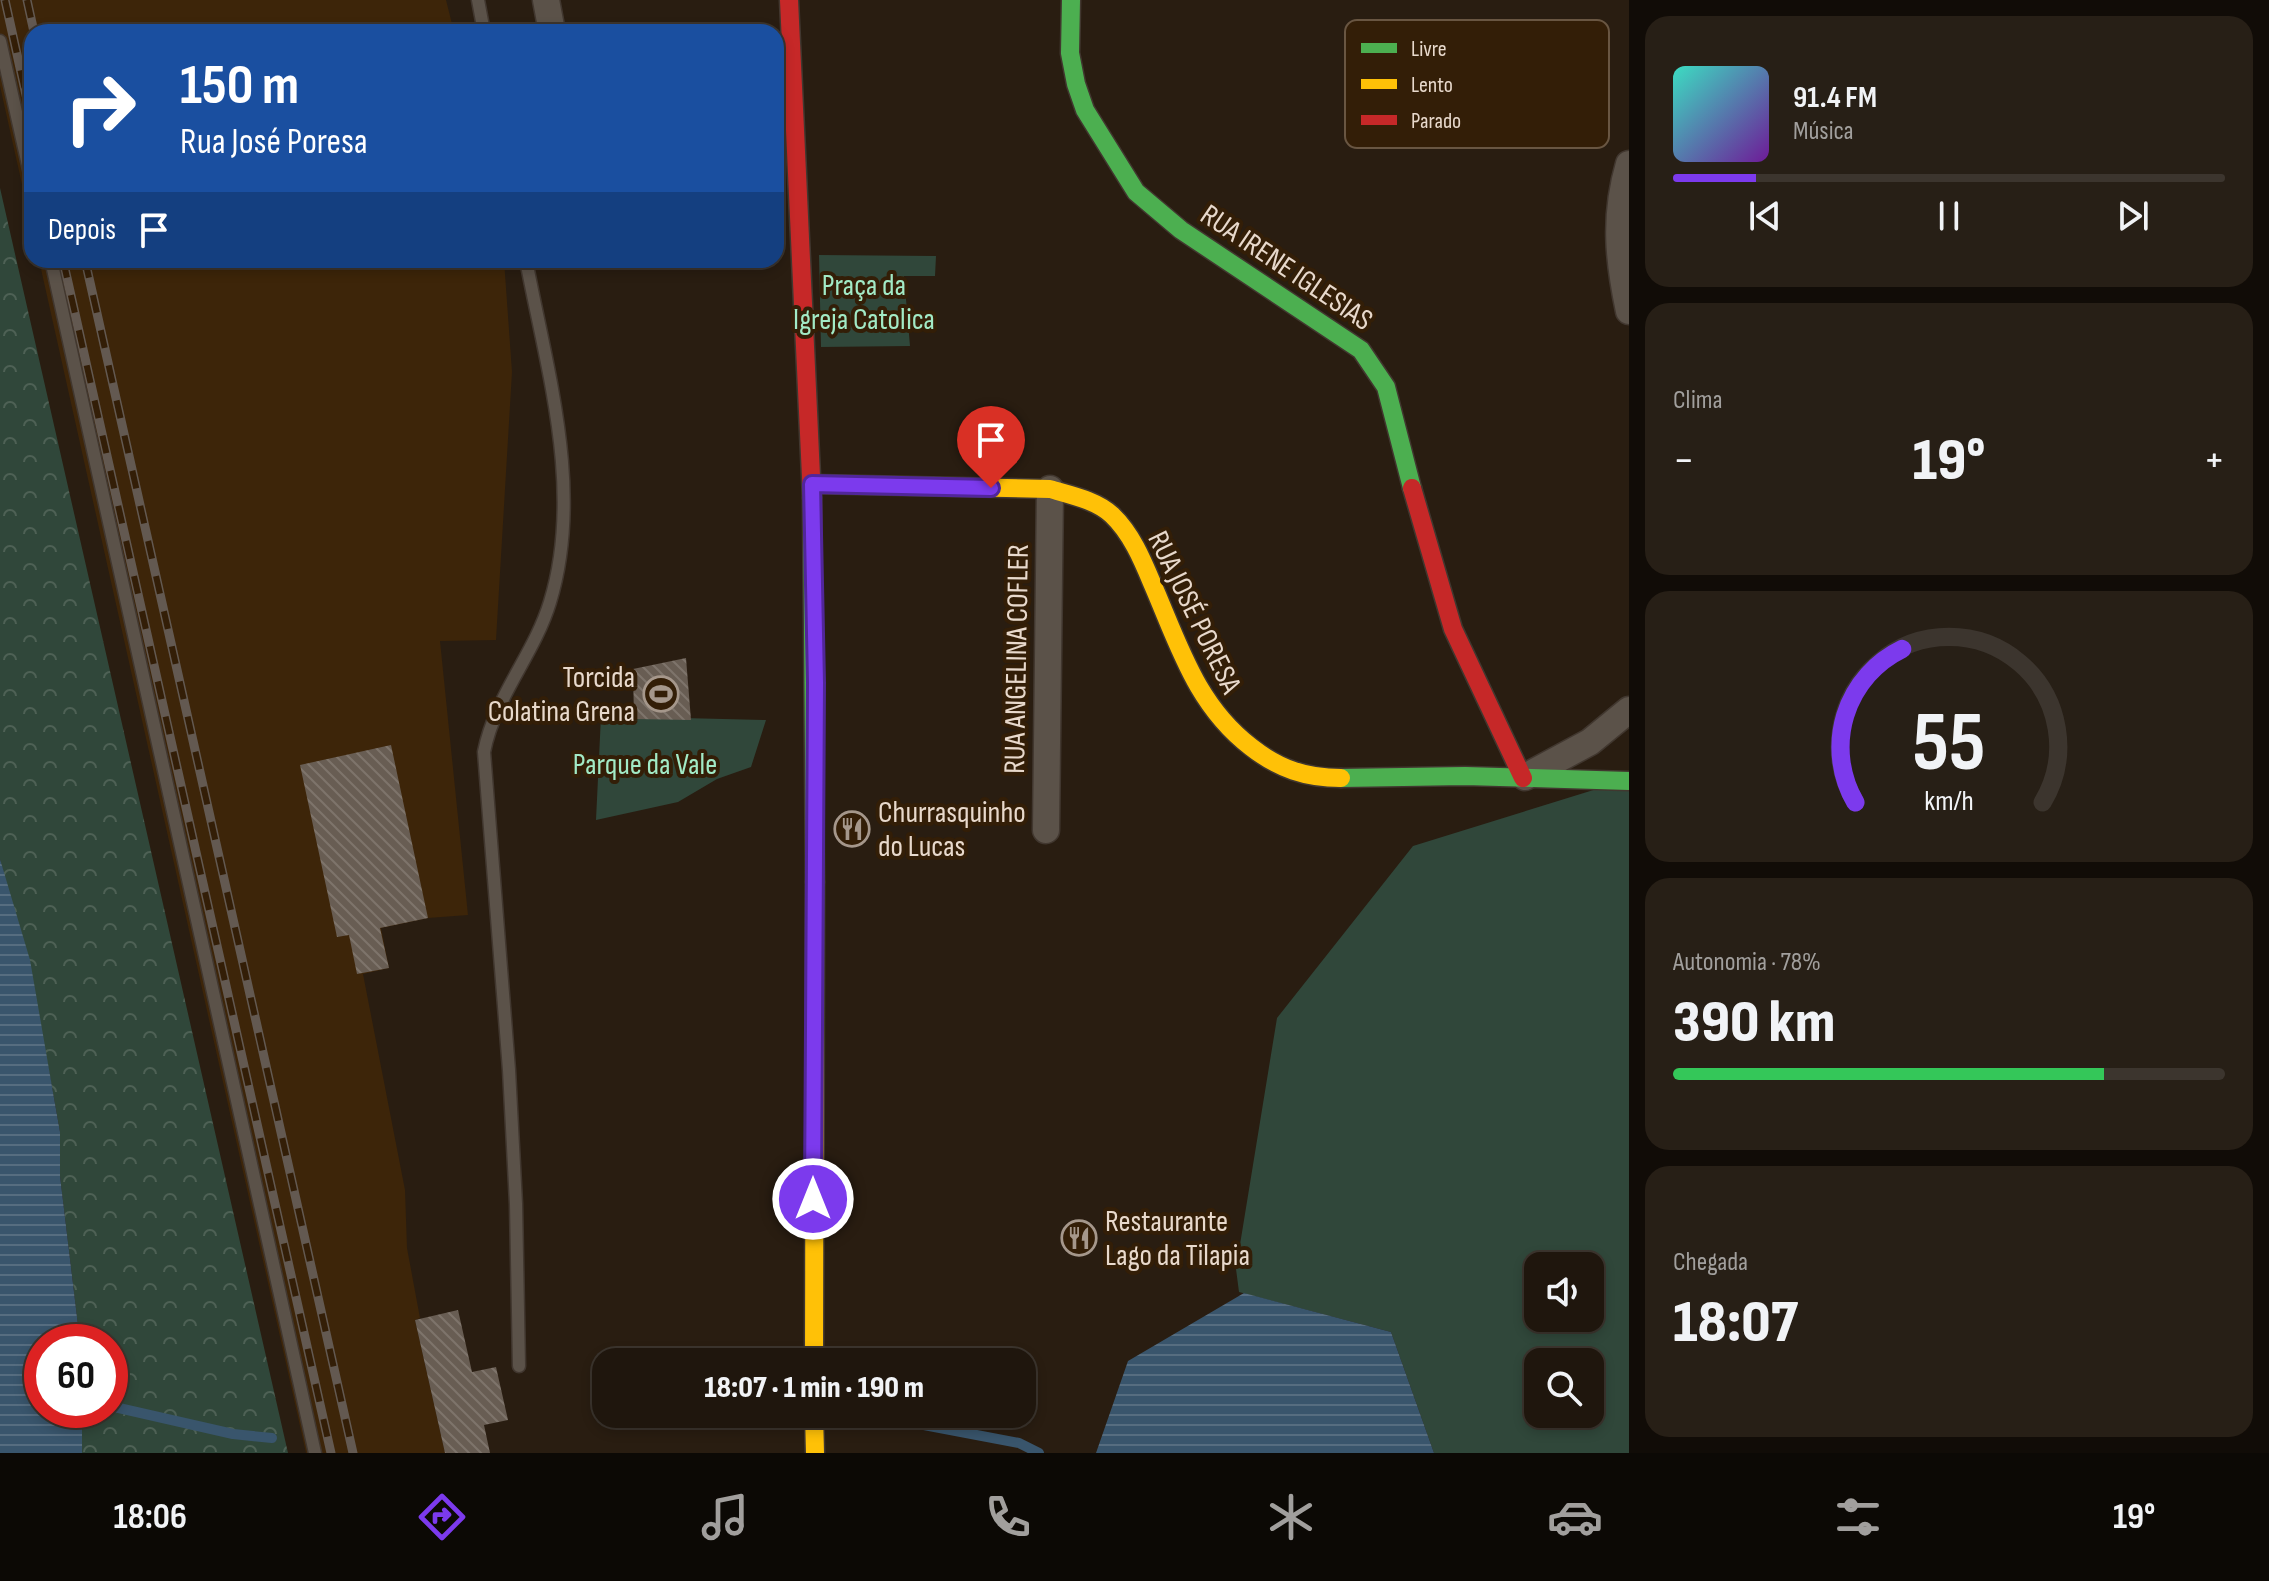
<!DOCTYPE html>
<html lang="pt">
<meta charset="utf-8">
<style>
:root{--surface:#1f160d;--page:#271f16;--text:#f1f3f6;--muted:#a19f9d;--line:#3c352e;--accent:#7c3aed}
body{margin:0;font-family:"Sofia Sans Condensed",sans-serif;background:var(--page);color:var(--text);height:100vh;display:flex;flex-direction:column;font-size:30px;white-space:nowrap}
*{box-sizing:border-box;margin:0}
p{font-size:26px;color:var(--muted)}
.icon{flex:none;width:44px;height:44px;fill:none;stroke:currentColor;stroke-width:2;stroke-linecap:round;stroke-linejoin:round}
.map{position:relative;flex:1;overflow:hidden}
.sheet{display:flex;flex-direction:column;gap:16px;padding:16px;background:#110c07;width:640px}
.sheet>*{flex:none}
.top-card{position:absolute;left:24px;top:24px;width:760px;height:244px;border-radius:24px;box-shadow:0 4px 12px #0003,0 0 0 2px var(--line);background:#1a4fa0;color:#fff;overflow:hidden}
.fabs{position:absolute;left:1524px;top:1252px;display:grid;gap:16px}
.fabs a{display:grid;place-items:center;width:80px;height:80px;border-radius:16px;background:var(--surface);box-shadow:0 4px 12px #0003,0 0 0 2px var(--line);font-size:40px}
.speed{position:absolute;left:24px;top:1324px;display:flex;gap:16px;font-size:40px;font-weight:700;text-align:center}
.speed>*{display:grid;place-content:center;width:104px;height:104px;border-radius:50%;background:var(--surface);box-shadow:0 4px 12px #0003,0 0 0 2px var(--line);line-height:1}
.speed .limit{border:12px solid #d22;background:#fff;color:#111}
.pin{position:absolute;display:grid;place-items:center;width:68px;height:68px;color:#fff;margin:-82px -34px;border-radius:50% 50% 50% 0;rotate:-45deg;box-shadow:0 0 8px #0007}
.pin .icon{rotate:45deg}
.me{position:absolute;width:88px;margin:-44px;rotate:0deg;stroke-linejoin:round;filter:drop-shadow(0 0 6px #0008)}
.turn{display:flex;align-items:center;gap:28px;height:168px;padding:0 24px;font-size:36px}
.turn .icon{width:104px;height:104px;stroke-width:2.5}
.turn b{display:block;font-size:56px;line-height:68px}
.then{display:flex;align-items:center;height:76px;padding:0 24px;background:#0003;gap:16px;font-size:30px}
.big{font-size:60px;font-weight:800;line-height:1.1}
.sheet .card{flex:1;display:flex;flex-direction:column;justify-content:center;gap:12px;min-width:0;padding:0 28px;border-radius:24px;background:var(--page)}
.sheet .dial{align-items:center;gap:0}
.dial svg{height:208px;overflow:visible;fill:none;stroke:var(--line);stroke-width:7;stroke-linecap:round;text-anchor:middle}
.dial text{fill:var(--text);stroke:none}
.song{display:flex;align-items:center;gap:24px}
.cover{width:96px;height:96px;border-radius:12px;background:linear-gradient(135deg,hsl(170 70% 55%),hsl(280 70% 35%))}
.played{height:8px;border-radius:4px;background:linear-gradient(90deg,var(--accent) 15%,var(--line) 15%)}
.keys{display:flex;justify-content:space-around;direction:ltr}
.heat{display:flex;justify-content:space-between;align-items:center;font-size:44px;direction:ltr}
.charge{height:12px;border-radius:6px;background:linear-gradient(90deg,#34c759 78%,var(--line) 0)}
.trip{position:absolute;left:592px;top:1348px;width:444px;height:80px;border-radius:24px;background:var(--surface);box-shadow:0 4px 12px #0003,0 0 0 2px var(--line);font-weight:800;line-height:80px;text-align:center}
.menu{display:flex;height:128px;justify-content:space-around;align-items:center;background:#0c0905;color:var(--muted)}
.menu .icon{width:56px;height:56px}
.menu .active{color:var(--accent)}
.menu b{font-size:36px;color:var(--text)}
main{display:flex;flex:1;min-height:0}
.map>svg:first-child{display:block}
.built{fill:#3d2509}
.green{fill:#30473a;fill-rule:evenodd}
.forest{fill:url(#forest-crowns)}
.water{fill:url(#water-rules)}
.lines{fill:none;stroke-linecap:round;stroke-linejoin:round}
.stream{stroke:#39556c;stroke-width:10}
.building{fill:url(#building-back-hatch)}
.lane-casing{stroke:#41372f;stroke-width:15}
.street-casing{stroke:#41372f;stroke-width:29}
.fast-casing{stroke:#41372f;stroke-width:21}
.slow-casing{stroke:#41372f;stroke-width:21}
.jam-casing{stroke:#41372f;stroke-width:21}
.lane{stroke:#5b5249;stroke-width:12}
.street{stroke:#5b5249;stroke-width:26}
.fast{stroke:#4caf50;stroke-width:18}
.slow{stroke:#ffc107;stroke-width:18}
.jam{stroke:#c62828;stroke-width:18}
.rail-casing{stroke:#635951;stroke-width:9}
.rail{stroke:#331e07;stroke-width:6;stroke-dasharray:18;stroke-linecap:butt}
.route-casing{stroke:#51269a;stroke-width:20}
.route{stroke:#7c3aed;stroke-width:14}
.labels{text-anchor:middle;stroke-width:8;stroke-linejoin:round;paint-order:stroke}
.street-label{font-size:30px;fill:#e8d9cc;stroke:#331e07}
.park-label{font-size:30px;fill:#a2eac6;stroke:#331e07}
.poi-label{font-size:30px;fill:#e8d9cc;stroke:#331e07;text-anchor:start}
.key{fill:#331e07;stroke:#695642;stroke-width:2}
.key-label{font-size:22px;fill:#e8d9cc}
</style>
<main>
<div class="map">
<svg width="1629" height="1453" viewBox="0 0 1629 1453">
<defs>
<pattern id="forest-crowns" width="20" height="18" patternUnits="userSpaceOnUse" patternTransform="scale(2)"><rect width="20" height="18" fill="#30473a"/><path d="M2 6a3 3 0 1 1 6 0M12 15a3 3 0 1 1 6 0" fill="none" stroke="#4e6155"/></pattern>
<pattern id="water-rules" width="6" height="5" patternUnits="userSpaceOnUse" patternTransform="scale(2)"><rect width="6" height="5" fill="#39556c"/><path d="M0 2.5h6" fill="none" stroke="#566d80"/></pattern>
<pattern id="building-back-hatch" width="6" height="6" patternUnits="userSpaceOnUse" patternTransform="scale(2)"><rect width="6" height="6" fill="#685d53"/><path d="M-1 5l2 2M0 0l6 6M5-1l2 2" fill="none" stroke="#7e746b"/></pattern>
</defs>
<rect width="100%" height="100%" fill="#291d11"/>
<path class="built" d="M0 0H446L454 32H32V229L0 86Z
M39 260H504L512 372 496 640 440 641 468 915 428 918 381 928 389 968 363 974 405 1190 407 1248 420 1318 415 1320 445 1453H306Z"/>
<path class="green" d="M819 255 936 256 935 276H904L910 346 821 347Z
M601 716 766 720 751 767 717 779 678 802 596 820Z
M1629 779V1453H1434L1391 1332 1239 1292 1236 1269 1277 1018 1413 846ZM1538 1266H1590V1318H1538ZM1538 1362H1590V1414H1538Z"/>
<path class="forest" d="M0 188 288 1453H82V1410H110V1342H80L60 1176V1132L54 1098 38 1014 0 859Z"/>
<path class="water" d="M0 859 30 960 54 1098 60 1132V1176L80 1342H42V1410H82V1453H0Z
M1244 1293 1391 1332 1434 1453H1096L1128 1361Z"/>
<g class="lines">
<path class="stream" d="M110 1406 233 1434 272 1438
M866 1414 1019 1443 1039 1453"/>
</g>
<path class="building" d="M686 658 691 720 634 719 633 669Z
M391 745 428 918 380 928 389 968 357 974 349 935 337 937 300 765Z
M458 1310 472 1372 496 1367 508 1420 484 1425 490 1453H445L415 1320Z"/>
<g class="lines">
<defs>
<path id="lane" d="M478 0 484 32
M0 41 32 183
M51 260 315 1453
M519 1366 516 1204 509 1070 484 752C495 696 534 655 550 602 584 491 547 371 526 260"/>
<path id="street" d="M546 0 552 32
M1629 164C1614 215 1618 259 1629 311
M1525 777 1590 742 1629 710
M1046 830 1050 489"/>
<path id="fast" d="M1071 0 1070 53 1076 84 1085 110 1136 192 1181 230 1361 350 1386 387 1412 488
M812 498 815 882
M1341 778 1465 776 1629 781"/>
<path id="slow" d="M812 484 1050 489C1070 495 1096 500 1112 515 1131 533 1142 559 1152 583 1179 645 1196 705 1251 747 1279 769 1306 778 1341 778
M814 1362 815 882
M814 1414 815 1453"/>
<path id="jam" d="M789 0 812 498
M1412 488 1453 629 1523 778"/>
</defs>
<use href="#lane" class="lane-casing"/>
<use href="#street" class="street-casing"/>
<use href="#fast" class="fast-casing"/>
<use href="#slow" class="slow-casing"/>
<use href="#jam" class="jam-casing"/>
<use href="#lane" class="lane"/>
<use href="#street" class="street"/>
<use href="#fast" class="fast"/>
<use href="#slow" class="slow"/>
<use href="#jam" class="jam"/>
<defs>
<path id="rail" d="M5 0 32 122
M27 0 34 32
M63 260 331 1453
M85 260 353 1453"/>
</defs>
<use href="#rail" class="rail-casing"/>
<use href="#rail" class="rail"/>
</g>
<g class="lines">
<defs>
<path id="route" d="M813 1199 816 683 812 484 991 488"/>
</defs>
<use href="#route" class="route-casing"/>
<use href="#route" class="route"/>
</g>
<defs>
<symbol id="stadium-ring" viewBox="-11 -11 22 22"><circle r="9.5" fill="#331e07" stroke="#a5978b" stroke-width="1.5"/><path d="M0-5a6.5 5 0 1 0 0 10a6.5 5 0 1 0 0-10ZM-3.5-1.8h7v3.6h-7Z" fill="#a5978b"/></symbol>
<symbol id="restaurant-ring" viewBox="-11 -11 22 22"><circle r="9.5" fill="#331e07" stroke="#a5978b" stroke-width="1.5"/><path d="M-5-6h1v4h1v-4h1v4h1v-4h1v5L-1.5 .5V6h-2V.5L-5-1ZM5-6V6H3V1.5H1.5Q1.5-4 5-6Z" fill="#a5978b"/></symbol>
</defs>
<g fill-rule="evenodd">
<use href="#stadium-ring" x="641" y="674" width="40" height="40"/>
<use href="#restaurant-ring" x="832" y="809" width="40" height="40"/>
<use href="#restaurant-ring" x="1059" y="1218" width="40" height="40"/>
</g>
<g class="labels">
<g class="street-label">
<text transform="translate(1287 267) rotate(34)" y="10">RUA IRENE IGLESIAS</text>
<text transform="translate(1195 612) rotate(64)" y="10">RUA JOSÉ PORESA</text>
<text transform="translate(1016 659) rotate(-89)" y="10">RUA ANGELINA COFLER</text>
</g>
<g class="park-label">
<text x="864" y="295">Praça da<tspan x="864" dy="34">Igreja Catolica</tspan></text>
<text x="645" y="774">Parque da Vale</text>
</g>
<g class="poi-label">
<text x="635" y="687" text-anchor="end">Torcida<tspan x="635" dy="34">Colatina Grena</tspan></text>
<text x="878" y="822">Churrasquinho<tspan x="878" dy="34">do Lucas</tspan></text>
<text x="1105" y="1231">Restaurante<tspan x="1105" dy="34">Lago da Tilapia</tspan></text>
</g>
</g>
<rect x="1345" y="20" width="264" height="128" rx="12" class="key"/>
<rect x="1361" y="43" width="36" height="10" fill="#4caf50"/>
<rect x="1361" y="79" width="36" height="10" fill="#ffc107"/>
<rect x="1361" y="115" width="36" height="10" fill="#c62828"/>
<g class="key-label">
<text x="1411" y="56">Livre</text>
<text x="1411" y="92">Lento</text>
<text x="1411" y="128">Parado</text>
</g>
</svg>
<div class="fabs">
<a><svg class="icon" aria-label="sound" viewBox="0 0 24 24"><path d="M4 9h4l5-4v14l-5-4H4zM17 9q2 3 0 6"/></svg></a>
<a><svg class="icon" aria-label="search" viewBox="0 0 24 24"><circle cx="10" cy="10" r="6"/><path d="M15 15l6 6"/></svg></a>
</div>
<div class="speed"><div class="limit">60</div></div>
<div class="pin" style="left:991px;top:488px;background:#d93025"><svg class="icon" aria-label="arrive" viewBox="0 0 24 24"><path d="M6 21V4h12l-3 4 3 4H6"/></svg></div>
<svg class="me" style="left:813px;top:1199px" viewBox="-20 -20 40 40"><circle r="17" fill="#7c3aed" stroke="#fff" stroke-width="3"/><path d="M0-11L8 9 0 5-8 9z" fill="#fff"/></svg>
<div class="trip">18:07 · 1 min · 190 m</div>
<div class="top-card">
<div class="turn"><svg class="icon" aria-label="right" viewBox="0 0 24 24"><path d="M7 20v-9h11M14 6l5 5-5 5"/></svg><div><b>150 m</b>Rua José Poresa</div></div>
<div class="then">Depois<svg class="icon" aria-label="arrive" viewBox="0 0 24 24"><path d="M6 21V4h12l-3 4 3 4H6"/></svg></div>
</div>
</div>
<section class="sheet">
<div class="card">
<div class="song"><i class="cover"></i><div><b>91.4 FM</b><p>Música</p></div></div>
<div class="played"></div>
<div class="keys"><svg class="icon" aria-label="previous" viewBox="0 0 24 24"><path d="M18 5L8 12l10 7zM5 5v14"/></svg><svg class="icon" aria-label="pause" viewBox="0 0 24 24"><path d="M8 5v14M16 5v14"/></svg><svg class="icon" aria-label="next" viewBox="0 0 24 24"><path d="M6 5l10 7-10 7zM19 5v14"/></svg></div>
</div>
<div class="card"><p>Clima</p>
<div class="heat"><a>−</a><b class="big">19°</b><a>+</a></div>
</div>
<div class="card dial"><svg viewBox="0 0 100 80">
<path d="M14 69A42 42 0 1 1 86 69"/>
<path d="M14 69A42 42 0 0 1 32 10" stroke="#7c3aed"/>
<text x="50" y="56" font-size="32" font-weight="700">55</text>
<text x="50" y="72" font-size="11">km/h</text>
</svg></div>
<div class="card"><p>Autonomia · 78%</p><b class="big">390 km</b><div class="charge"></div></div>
<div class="card"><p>Chegada</p><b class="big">18:07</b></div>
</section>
</main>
<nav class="menu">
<b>18:06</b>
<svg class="icon active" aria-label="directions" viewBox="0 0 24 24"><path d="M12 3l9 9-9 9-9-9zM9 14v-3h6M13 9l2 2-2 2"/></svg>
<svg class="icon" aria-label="music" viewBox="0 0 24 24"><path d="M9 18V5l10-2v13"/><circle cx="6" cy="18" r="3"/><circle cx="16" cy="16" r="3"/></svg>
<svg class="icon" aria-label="phone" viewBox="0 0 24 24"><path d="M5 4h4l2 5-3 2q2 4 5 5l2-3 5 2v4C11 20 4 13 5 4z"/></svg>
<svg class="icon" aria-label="climate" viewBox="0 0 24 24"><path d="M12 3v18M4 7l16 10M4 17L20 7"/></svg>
<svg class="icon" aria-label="car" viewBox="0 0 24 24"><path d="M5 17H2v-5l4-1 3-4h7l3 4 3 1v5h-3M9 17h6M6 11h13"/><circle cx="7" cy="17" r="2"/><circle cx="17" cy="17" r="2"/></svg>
<svg class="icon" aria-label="filters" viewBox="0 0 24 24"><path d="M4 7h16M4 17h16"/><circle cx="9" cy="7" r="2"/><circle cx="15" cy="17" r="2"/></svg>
<b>19°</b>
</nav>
